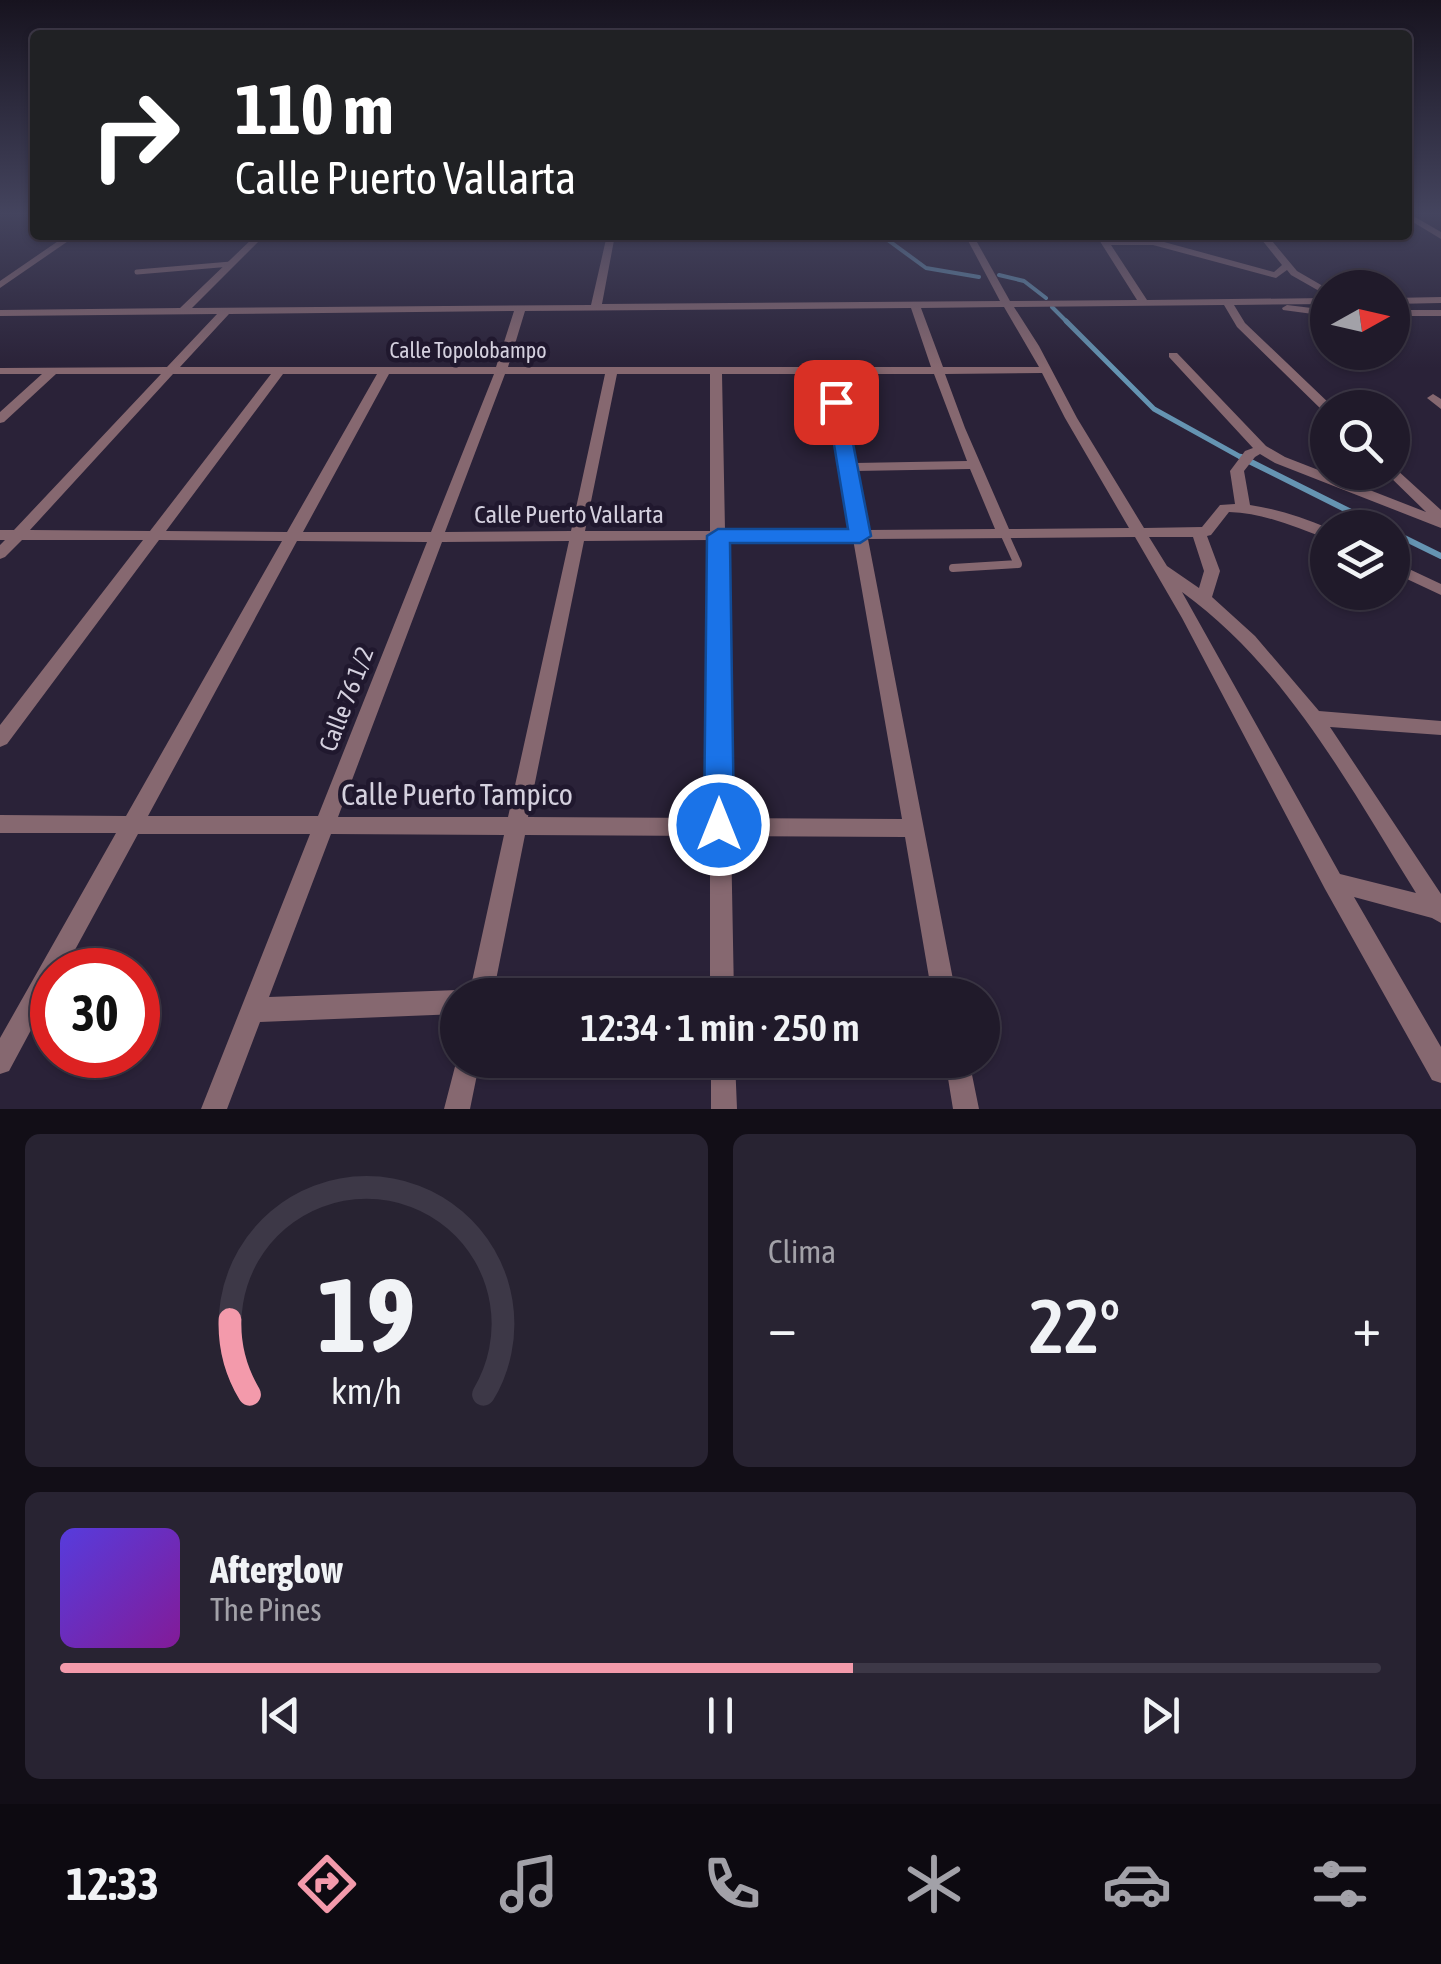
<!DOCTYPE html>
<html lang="es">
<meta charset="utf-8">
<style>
:root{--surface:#201a2a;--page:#282332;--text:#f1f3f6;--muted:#a2a1a8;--line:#3d3847;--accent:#f39aab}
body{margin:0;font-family:"Asap Condensed",sans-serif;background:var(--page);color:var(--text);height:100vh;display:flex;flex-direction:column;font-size:38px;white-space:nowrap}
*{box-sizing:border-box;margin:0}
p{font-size:32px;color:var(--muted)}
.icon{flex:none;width:55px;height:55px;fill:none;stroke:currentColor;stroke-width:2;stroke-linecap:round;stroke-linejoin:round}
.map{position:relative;height:1109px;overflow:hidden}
.drawer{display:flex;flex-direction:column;gap:25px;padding:25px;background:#120e17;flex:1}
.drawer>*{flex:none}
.hud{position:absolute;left:30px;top:30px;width:1382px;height:210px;border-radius:10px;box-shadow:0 2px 8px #0004,0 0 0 2px var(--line);background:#202124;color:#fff;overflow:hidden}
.needle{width:65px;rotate:82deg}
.tools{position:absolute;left:1310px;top:270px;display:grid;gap:20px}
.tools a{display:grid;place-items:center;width:100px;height:100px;border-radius:50%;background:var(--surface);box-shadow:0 2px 8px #0004,0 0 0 2px var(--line);font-size:50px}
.speed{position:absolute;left:30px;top:948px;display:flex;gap:20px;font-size:50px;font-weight:700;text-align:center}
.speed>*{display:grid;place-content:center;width:130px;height:130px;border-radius:50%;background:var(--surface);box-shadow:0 2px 8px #0004,0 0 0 2px var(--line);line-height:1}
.speed .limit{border:15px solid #d22;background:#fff;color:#111}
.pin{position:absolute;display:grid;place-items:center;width:85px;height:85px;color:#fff;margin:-42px;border-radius:20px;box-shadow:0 5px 15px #0006}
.me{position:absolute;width:110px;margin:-55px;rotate:0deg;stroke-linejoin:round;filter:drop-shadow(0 0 8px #0008)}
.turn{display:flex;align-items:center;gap:35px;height:210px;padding:0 40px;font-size:45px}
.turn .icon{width:130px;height:130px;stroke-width:2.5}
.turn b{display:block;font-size:70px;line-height:85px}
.big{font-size:75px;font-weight:600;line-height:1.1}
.drawer .card{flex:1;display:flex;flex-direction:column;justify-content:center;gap:15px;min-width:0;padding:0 35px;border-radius:15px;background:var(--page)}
.drawer .dial{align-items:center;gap:0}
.dial svg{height:260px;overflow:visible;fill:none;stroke:var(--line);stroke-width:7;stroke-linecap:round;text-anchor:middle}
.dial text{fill:var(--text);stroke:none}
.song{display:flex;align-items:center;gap:30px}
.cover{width:120px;height:120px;border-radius:15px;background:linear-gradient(135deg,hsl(250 70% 55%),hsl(290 70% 35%))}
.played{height:10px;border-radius:5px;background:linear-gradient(90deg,var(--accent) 60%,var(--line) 60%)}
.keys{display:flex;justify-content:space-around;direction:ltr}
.heat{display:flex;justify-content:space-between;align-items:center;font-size:55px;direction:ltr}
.drawer .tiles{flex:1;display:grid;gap:25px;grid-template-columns:1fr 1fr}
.card:last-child{grid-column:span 2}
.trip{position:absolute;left:440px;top:978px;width:560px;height:100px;border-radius:50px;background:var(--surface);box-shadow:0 2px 8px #0004,0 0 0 2px var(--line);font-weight:600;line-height:100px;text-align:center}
.tabs{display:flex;height:160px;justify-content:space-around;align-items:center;background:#0d0a11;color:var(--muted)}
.tabs .icon{width:70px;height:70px}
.tabs .current{color:var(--accent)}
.tabs b{font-size:45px;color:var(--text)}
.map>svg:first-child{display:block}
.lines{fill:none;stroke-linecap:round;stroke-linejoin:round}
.stream-far2{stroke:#6594b2;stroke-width:4}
.stream-far1{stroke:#6594b2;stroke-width:5}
.stream{stroke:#6594b2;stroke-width:6}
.service-far1{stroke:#866870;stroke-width:5}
.service{stroke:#866870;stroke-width:8}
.minor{fill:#866870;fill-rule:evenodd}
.route{fill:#1a73e8;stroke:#114b97;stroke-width:2.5}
.labels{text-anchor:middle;stroke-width:9;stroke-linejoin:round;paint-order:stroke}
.far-street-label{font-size:22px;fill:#d4d0de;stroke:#20182e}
.street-label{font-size:25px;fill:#d4d0de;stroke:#20182e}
.near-street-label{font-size:30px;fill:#d4d0de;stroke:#20182e}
</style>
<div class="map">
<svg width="1441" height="1109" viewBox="0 0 1441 1109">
<rect width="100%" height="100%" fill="#2a2238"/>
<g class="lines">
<path class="stream-far2" d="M881 235 926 268 979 277
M999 275 1024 281 1046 298
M1052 307 1068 323"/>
<path class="stream-far1" d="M1066 321 1154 409 1246 460"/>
<path class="stream" d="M1241 457 1383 528
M1392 532 1441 556"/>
<path class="service-far1" d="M137 272 231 264"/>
<path class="service" d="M953 568 1018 564 1004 533"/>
<path class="minor" d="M1408 213 1441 232V239L1408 219Z
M67 235H77L0 288V281Z
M256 235H265L192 308 591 305 607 235H615L602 304 1000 301 965 235H973L1010 301 1137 300 1096 235H1104L1107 239H1153L1274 272 1282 265 1258 235H1267L1297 271 1328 289V296L1291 275 1287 270 1276 278 1153 245H1111L1147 300 1328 298V304L1234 305 1245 323 1332 406 1328 408V413L1324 412 1237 327 1224 305 1014 307 1039 346 1077 418 1144 528 1202 527 1220 505 1235 504 1230 471 1245 451 1253 448 1169 357V353H1177L1266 446 1285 457 1426 512 1385 472H1392V468L1396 469 1441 510V528L1275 463 1260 454 1255 457 1244 471 1250 505C1277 509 1302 517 1328 528V539C1294 527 1265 513 1229 512L1211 535 1207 536 1220 571 1212 597 1255 636 1319 711 1441 721V735L1330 727 1441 894V923L1432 918 1354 897 1441 1047V1083L1432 1080 1325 889 1182 618 1135 537 868 539 956 995H932L905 837 731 836 734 995H710V836L525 835 493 995H469L504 835 331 834 269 997 458 990 467 995H458V1014L260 1022 227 1109H201L310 834H138L64 970H52V991L9 1071 0 1074V1038L116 833H0V815L126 816 282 541 159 540 7 744 0 747V725L143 540H22L5 557 0 559V545L5 540H0V530H14L161 374H56L4 422 0 423V412L42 374H0V368L167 367 217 314 0 316V310L180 308ZM1004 307 1039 367H943L921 308ZM911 308 931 367H508L525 311ZM514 311 496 367H180L229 314ZM1042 373 1065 418 1129 528 1009 529 965 428 945 374ZM173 374H271L150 531 30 530ZM283 374H377L287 532 166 531ZM389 374H494L431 532H303ZM505 374H605L571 531 445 532ZM617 374H710V531H585ZM722 374H825L852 530H725ZM836 374H934L967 461 854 463ZM970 469 995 529 866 530 855 471ZM1149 537H1193L1204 571 1199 588 1167 566ZM853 539 902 819 730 818 725 540ZM710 540V818L528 817 584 541ZM297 541 427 542 318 816H148ZM569 541 508 817H338L442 542ZM1182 592C1287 668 1349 786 1416 893L1340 874Z
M1441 297V303L1392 304V298Z
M1287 305 1328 310V316L1283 310 1282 308Z
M1392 310H1441V316H1392Z
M1433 394 1441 399V409L1427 398Z
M1392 561 1441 584V595L1392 572Z
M458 1055V1060H480L470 1109H444Z
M711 1060H735L737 1109H711Z
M945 1060H969L979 1109H953Z"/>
</g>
<linearGradient id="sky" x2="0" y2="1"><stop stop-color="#17131f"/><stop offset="0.58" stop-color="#44445e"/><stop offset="1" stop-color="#44445e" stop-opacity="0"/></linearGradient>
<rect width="1441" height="368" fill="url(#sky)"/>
<path class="route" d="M836 397 845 402 871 536 860 543H730L734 825 730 835 719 839 708 835 704 825 707 536 718 529H848L827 402Z"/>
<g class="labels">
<g class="far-street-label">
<text x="468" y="358">Calle Topolobampo</text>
</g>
<g class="street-label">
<text x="569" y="523">Calle Puerto Vallarta</text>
<text transform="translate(346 699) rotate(-69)" y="9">Calle 76 1/2</text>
</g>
<g class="near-street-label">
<text x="457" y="805">Calle Puerto Tampico</text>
</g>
</g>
</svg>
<div class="tools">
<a><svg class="needle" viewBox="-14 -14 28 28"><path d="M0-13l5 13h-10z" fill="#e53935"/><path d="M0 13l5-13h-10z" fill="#a2a1a8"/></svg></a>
<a><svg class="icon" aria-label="search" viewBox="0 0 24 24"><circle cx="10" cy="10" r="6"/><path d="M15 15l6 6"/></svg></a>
<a><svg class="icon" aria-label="layers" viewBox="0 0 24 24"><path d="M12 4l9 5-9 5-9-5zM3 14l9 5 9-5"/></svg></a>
</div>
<div class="speed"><div class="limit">30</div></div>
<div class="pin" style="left:836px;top:402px;background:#d93025"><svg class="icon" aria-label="arrive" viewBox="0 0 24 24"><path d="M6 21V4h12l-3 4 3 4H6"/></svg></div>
<svg class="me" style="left:719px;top:825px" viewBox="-20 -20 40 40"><circle r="17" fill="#1a73e8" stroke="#fff" stroke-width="3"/><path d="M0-11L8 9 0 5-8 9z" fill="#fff"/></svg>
<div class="trip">12:34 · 1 min · 250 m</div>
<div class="hud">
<div class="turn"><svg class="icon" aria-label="right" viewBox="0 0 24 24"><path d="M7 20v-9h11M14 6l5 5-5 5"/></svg><div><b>110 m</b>Calle Puerto Vallarta</div></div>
</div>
</div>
<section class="drawer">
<div class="tiles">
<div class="card dial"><svg viewBox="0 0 100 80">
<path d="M14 69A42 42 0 1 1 86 69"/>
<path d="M14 69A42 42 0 0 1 8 46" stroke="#f39aab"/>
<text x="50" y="56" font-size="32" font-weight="700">19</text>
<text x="50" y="72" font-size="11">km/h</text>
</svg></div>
<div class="card"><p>Clima</p>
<div class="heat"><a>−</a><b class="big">22°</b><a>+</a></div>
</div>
<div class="card">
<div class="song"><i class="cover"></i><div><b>Afterglow</b><p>The Pines</p></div></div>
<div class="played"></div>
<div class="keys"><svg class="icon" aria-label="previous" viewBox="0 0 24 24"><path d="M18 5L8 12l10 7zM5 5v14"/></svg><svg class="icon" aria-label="pause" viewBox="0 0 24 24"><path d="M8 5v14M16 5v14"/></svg><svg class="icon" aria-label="next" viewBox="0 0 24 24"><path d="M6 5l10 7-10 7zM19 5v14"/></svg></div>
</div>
</div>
</section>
<nav class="tabs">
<b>12:33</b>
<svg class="icon current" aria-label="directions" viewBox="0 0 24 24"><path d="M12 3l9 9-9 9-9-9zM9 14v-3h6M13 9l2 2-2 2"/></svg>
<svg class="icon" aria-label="music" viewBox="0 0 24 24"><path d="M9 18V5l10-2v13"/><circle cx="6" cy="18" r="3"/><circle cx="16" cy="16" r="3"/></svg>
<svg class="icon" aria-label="phone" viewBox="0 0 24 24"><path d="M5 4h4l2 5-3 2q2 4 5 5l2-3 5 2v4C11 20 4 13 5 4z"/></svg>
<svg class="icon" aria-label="climate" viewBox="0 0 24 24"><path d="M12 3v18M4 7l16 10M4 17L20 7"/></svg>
<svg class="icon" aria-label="car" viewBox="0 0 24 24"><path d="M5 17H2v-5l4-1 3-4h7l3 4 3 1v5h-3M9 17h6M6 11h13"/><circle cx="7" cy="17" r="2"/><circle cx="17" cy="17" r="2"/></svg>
<svg class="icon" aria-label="filters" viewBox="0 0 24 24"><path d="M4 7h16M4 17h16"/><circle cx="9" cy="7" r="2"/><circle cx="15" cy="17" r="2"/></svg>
</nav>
